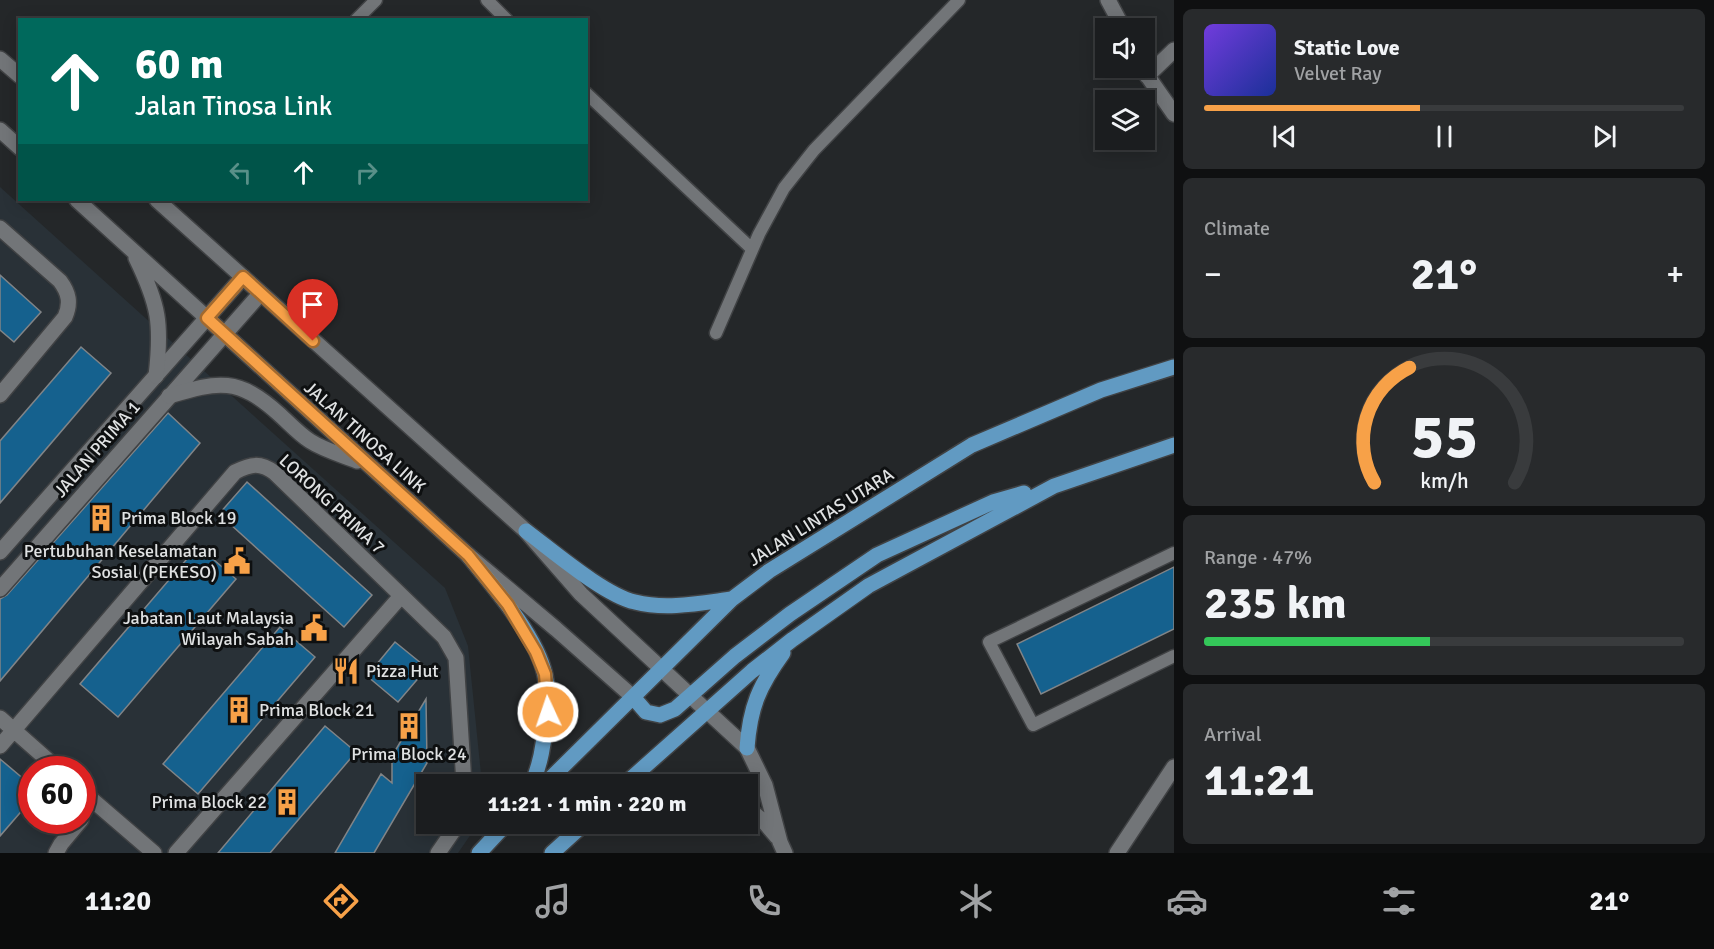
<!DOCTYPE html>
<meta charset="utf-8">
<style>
:root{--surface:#1b1d1f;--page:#282a2c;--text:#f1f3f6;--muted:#a0a2a4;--line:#393b3d;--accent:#f7a148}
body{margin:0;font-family:Signika,sans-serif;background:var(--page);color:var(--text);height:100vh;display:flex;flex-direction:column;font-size:22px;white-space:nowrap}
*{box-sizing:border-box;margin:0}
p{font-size:20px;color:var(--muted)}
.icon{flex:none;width:33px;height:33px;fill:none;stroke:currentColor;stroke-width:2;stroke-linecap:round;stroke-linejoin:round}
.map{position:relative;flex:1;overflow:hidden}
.drawer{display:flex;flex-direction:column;gap:9px;padding:9px;background:#0f1011;width:540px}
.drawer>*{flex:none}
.top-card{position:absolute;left:18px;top:18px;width:570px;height:183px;border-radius:0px;box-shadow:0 3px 15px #0003,0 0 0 2px var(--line);background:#00695c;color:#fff;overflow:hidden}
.fabs{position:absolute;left:1095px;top:18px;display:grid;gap:12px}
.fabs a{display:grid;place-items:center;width:60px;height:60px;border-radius:0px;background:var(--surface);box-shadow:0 3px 15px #0003,0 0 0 2px var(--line);font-size:30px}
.speed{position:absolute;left:18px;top:756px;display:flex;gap:12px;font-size:30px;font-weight:700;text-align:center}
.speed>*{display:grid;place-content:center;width:78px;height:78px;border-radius:50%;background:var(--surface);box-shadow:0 3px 15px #0003,0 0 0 2px var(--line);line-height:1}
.speed .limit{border:9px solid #d22;background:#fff;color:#111}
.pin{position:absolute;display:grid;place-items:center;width:51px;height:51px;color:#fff;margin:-62px -26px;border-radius:50% 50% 50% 0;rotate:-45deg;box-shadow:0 0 6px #0007}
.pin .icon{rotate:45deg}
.me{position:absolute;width:66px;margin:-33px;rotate:357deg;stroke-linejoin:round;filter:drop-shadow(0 0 4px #0008)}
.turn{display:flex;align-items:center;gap:21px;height:126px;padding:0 18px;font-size:27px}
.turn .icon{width:78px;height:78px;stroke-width:2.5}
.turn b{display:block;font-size:42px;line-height:51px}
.lanes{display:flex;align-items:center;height:57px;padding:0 18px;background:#0003;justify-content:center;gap:30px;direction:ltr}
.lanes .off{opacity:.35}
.big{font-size:45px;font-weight:700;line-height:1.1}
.drawer .tile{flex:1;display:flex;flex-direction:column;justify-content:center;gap:9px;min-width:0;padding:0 21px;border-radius:9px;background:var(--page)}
.drawer .dial{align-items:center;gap:0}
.dial svg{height:156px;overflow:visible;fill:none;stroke:var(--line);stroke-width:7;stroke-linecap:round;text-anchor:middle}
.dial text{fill:var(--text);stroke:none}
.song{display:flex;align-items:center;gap:18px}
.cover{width:72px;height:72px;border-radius:9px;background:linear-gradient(135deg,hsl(260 70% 55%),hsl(230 70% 35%))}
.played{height:6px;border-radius:3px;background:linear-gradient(90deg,var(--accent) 45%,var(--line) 45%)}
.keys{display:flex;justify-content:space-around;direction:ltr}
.heat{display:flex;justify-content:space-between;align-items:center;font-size:33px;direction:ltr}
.charge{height:9px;border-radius:4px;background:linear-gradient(90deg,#34c759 47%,var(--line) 0)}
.trip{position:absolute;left:416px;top:774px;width:342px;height:60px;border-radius:0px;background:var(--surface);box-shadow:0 3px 15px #0003,0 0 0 2px var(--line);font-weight:700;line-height:60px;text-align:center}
.tab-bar{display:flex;height:96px;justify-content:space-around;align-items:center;background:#0b0c0c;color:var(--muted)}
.tab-bar .icon{width:42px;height:42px}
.tab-bar .selected{color:var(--accent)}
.tab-bar b{font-size:27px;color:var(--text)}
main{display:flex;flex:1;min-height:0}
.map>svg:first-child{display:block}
.built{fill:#293137;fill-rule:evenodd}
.building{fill:#15618e;stroke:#818487;stroke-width:1.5}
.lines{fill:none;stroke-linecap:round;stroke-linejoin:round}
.service-casing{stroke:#404244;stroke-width:15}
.minor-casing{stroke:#404244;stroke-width:18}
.secondary-casing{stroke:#404244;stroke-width:18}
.primary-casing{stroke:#404244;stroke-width:18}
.service{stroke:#727578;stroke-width:12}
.minor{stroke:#727578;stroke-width:15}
.secondary{stroke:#727578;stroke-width:15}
.primary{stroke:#619ac2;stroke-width:15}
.route-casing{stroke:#a1692f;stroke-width:15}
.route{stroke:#f7a148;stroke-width:10}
.labels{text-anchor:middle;stroke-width:6;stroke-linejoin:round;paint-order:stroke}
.street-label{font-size:18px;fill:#e0e2e3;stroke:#0e1011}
.poi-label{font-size:18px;fill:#e0e2e3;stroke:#0e1011;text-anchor:start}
</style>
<main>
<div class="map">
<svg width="1174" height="853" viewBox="0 0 1174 853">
<rect width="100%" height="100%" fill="#242729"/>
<path class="built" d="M0 187 445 588 468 646 482 784H426V824H478L458 853H0ZM32 770H82V820H32Z"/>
<path class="building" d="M0 275 41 312 14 342 0 330Z
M81 347 111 373 0 503V441Z
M168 413 200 443 0 681V599L7 595Z
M247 482 372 595 344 627 219 514Z
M198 546 236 579 118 717 80 684Z
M1174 567V629L1041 694 1017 644Z
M280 627 315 657 198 794 163 764Z
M395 642 427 668 398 702 367 676Z
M426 699 427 763 374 853H335L381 774 392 783V756Z
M325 726 356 752 270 853H218Z
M0 759 32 786V799L0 836Z"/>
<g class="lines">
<defs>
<path id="service" d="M487 0 507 20
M356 20 376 0
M586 93 752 249
M716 333 759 234 784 188 814 150 959 0
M1174 553 989 642 1033 725 1174 656"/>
<path id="minor" d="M1108 0 1123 28
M1142 68 1174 114
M1147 76 1174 50
M0 228 60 281C69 293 71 303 65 317L0 395
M0 552 243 277
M0 589 260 294
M708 712 747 748 765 785 780 842 785 853
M0 718 59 770
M0 746 235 472C251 464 260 462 275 473L444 637 456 658 464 784
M675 784H689
M82 791 154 853
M747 807 766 824 777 837
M56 853 61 844 81 820
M176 853 401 596
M438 853 458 824
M1117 853 1174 767"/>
<path id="secondary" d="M0 59 20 76
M0 130 20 148
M77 200 468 555 556 629 633 697
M157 200 526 531 581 594 708 712
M136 258C159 305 162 324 156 376
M169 396C219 381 238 377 279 414 289 423 299 434 310 441 324 450 342 455 357 461"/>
<path id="primary" d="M526 531C553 551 604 595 635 602 666 610 701 603 732 599
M468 555C493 586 537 636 545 675 550 698 548 722 543 744 541 758 537 772 532 784
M633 697 646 712 660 715 675 709 735 656 790 614 877 555 993 502 1024 493
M747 748C750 707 759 686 783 653
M545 784 732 599 769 571 972 445 1101 390 1174 367
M625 784 752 671 793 639 868 586 1054 486 1174 445
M479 853 506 824
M552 853 584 824"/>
</defs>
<use href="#service" class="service-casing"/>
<use href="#minor" class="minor-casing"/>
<use href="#secondary" class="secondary-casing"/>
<use href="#primary" class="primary-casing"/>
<use href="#service" class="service"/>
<use href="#minor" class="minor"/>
<use href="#secondary" class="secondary"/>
<use href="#primary" class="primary"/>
</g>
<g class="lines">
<defs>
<path id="route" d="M313 341 243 277 207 318 468 555 508 605 536 652 545 674 548 712"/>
</defs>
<use href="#route" class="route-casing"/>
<use href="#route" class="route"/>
</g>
<defs>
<symbol id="building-bare" viewBox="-9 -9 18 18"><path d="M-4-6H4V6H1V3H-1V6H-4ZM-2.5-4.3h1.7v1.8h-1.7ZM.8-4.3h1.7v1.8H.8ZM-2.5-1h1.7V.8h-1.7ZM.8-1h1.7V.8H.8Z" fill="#f7a148" stroke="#0e1011" stroke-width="2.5" paint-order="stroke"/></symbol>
<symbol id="civic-bare" viewBox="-9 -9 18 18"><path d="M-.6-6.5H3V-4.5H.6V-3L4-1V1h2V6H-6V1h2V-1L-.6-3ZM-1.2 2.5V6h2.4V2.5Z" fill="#f7a148" stroke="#0e1011" stroke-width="2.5" paint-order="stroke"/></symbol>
<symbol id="restaurant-bare" viewBox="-9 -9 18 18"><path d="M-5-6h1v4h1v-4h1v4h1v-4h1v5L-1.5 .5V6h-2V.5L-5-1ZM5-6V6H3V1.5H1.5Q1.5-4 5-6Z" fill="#f7a148" stroke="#0e1011" stroke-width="2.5" paint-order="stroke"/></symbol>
</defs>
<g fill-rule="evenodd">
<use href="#building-bare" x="82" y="499" width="38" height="38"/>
<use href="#civic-bare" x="218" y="542" width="38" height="38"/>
<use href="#civic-bare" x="295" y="609" width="38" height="38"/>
<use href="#restaurant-bare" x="327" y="652" width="38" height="38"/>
<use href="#building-bare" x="220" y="691" width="38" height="38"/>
<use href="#building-bare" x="390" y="707" width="38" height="38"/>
<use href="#building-bare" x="268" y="783" width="38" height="38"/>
</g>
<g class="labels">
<g class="street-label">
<text transform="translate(365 437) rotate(42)" y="6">JALAN TINOSA LINK</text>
<text transform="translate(97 449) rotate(-49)" y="6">JALAN PRIMA 1</text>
<text transform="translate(332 504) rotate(43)" y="6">LORONG PRIMA 7</text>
<text transform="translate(821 517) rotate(-32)" y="6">JALAN LINTAS UTARA</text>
</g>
<g class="poi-label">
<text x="121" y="524">Prima Block 19</text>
<text x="217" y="557" text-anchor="end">Pertubuhan Keselamatan<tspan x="217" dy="21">Sosial (PEKESO)</tspan></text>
<text x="294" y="624" text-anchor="end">Jabatan Laut Malaysia<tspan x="294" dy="21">Wilayah Sabah</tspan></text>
<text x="366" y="677">Pizza Hut</text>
<text x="259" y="716">Prima Block 21</text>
<text x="409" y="760" text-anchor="middle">Prima Block 24</text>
<text x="267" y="808" text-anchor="end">Prima Block 22</text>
</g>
</g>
</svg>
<div class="fabs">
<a><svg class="icon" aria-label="sound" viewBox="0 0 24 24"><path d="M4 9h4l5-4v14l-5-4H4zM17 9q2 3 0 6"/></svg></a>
<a><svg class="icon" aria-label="layers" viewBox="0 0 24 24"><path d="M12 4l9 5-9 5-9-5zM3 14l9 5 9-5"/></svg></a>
</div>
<div class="speed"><div class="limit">60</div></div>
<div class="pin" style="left:313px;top:341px;background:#d93025"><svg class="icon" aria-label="arrive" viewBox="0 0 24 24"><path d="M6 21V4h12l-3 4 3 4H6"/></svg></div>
<svg class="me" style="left:548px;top:712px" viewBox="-20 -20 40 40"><circle r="17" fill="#f7a148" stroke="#fff" stroke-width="3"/><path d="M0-11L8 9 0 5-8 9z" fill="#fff"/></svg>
<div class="trip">11:21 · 1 min · 220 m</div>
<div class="top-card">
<div class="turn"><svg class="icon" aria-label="ahead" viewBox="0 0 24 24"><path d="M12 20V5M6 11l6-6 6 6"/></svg><div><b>60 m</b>Jalan Tinosa Link</div></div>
<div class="lanes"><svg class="icon off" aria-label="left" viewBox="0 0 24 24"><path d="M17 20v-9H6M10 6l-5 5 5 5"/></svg><svg class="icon" aria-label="ahead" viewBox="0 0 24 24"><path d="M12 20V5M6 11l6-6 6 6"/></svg><svg class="icon off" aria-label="right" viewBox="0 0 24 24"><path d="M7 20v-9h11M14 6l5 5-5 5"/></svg></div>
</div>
</div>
<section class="drawer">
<div class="tile">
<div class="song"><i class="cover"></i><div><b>Static Love</b><p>Velvet Ray</p></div></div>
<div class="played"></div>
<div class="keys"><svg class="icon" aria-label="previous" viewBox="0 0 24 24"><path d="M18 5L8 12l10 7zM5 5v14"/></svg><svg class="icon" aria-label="pause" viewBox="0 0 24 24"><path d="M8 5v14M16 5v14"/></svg><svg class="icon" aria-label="next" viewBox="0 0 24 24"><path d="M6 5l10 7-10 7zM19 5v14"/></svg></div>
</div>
<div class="tile"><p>Climate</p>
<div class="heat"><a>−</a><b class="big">21°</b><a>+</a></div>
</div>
<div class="tile dial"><svg viewBox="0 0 100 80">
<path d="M14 69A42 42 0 1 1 86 69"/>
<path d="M14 69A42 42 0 0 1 32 10" stroke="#f7a148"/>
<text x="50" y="56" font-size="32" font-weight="700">55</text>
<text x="50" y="72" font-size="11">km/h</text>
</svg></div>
<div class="tile"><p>Range · 47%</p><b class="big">235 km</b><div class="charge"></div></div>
<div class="tile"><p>Arrival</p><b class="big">11:21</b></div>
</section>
</main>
<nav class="tab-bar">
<b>11:20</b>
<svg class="icon selected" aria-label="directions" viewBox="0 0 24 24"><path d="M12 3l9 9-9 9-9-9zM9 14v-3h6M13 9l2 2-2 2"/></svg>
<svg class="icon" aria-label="music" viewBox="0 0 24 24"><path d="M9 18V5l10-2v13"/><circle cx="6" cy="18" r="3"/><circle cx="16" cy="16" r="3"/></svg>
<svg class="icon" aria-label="phone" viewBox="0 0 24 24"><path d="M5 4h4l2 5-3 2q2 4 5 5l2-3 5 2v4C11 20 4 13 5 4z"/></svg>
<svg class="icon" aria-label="climate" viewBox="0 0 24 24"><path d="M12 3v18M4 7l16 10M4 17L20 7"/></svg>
<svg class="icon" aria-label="car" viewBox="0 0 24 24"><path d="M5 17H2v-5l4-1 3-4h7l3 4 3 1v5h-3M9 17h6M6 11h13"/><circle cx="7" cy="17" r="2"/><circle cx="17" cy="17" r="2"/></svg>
<svg class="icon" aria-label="filters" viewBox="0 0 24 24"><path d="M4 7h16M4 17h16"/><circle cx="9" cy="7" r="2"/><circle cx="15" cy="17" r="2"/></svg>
<b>21°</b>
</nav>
